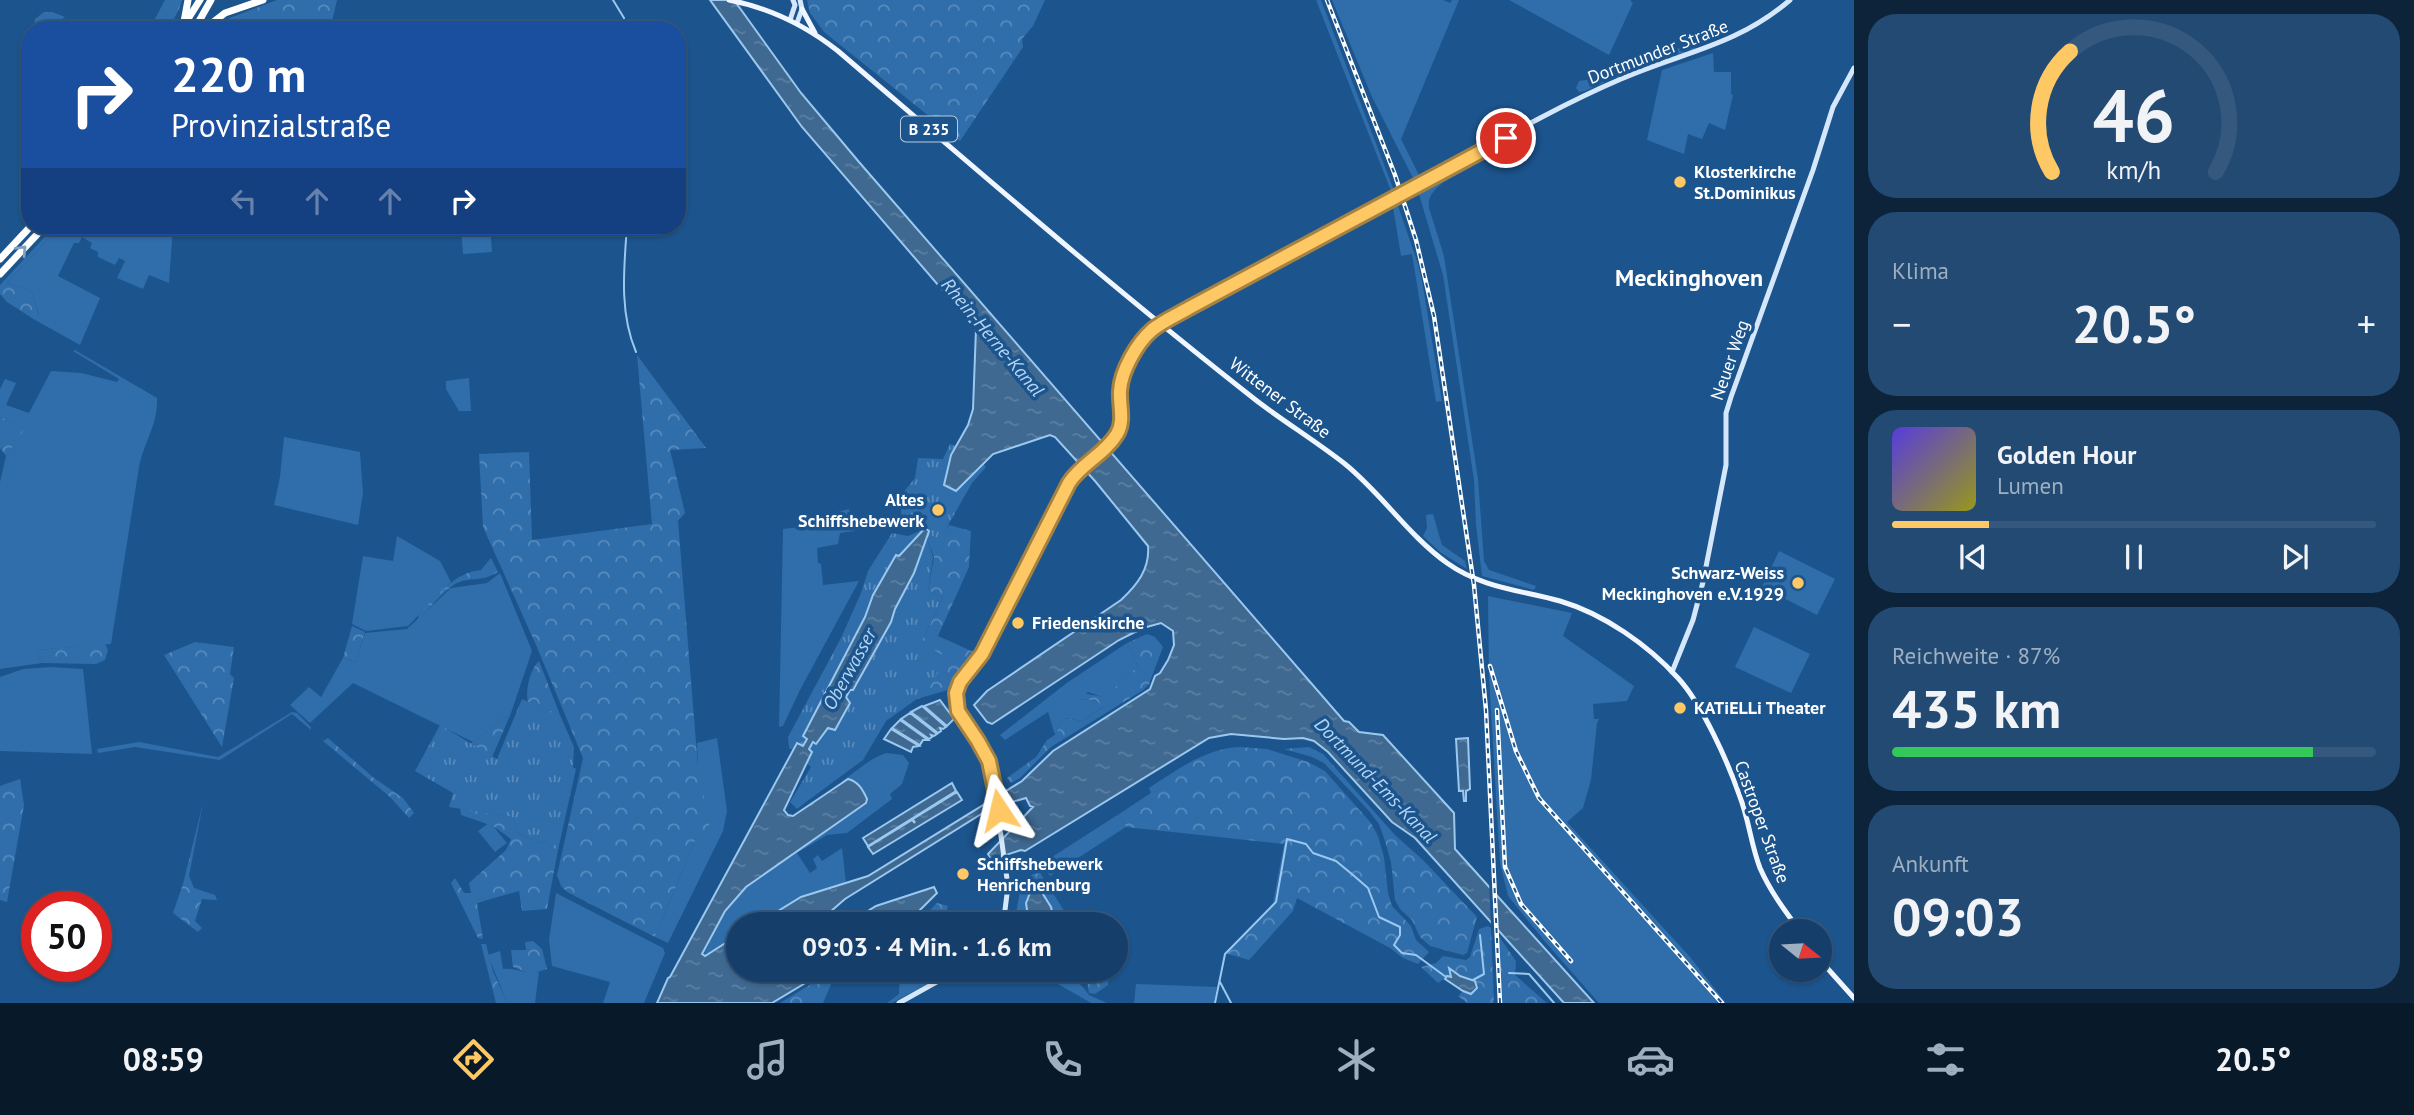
<!DOCTYPE html>
<html lang="de">
<meta charset="utf-8">
<style>
:root{--surface:#153f6a;--page:#224a72;--text:#f1f3f6;--muted:#9dafc1;--line:#34587e;--accent:#fec865}
body{margin:0;font-family:"PT Sans",sans-serif;background:var(--page);color:var(--text);height:100vh;display:flex;flex-direction:column;font-size:26px;white-space:nowrap}
*{box-sizing:border-box;margin:0}
p{font-size:23px;color:var(--muted)}
.icon{flex:none;width:38px;height:38px;fill:none;stroke:currentColor;stroke-width:2;stroke-linecap:round;stroke-linejoin:round}
.map{position:relative;flex:1;overflow:hidden}
.details{display:flex;flex-direction:column;gap:14px;padding:14px;background:#0c233a;width:560px}
.details>*{flex:none}
.top-card{position:absolute;left:21px;top:21px;width:665px;height:214px;border-radius:28px;box-shadow:0 2px 5px #0004,0 0 0 2px var(--line);background:#1a4fa0;color:#fff;overflow:hidden}
.needle{width:46px;rotate:108deg}
.buttons{position:absolute;left:1769px;top:919px;display:grid;gap:14px}
.buttons a{display:grid;place-items:center;width:63px;height:63px;border-radius:50%;background:var(--surface);box-shadow:0 2px 5px #0004,0 0 0 2px var(--line);font-size:35px}
.speed{position:absolute;left:21px;top:891px;display:flex;gap:14px;font-size:35px;font-weight:700;text-align:center}
.speed>*{display:grid;place-content:center;width:91px;height:91px;border-radius:50%;background:var(--surface);box-shadow:0 2px 5px #0004,0 0 0 2px var(--line);line-height:1}
.speed .limit{border:10px solid #d22;background:#fff;color:#111}
.pin{position:absolute;display:grid;place-items:center;width:60px;height:60px;color:#fff;margin:-30px;border:4px solid #fff;border-radius:50%;box-shadow:0 2px 7px #0007}
.me{position:absolute;width:77px;margin:-38px;rotate:350deg;stroke-linejoin:round;filter:drop-shadow(0 0 5px #0008)}
.turn{display:flex;align-items:center;gap:24px;height:147px;padding:0 35px;font-size:32px}
.turn .icon{width:91px;height:91px;stroke-width:2.5}
.turn b{display:block;font-size:49px;line-height:60px}
.lanes{display:flex;align-items:center;height:66px;padding:0 35px;background:#0003;justify-content:center;gap:35px;direction:ltr}
.lanes .off{opacity:.35}
.big{font-size:52px;font-weight:700;line-height:1.1}
.details .card{flex:1;display:flex;flex-direction:column;justify-content:center;gap:10px;min-width:0;padding:0 24px;border-radius:28px;background:var(--page)}
.details .dial{align-items:center;gap:0}
.dial svg{height:182px;overflow:visible;fill:none;stroke:var(--line);stroke-width:7;stroke-linecap:round;text-anchor:middle}
.dial text{fill:var(--text);stroke:none}
.song{display:flex;align-items:center;gap:21px}
.cover{width:84px;height:84px;border-radius:10px;background:linear-gradient(135deg,hsl(250 70% 55%),hsl(60 70% 35%))}
.played{height:7px;border-radius:4px;background:linear-gradient(90deg,var(--accent) 20%,var(--line) 20%)}
.keys{display:flex;justify-content:space-around;direction:ltr}
.heat{display:flex;justify-content:space-between;align-items:center;font-size:38px;direction:ltr}
.charge{height:10px;border-radius:5px;background:linear-gradient(90deg,#34c759 87%,var(--line) 0)}
.trip{position:absolute;left:726px;top:912px;width:402px;height:70px;border-radius:35px;background:var(--surface);box-shadow:0 2px 5px #0004,0 0 0 2px var(--line);font-weight:700;line-height:70px;text-align:center}
.tab-bar{display:flex;height:112px;justify-content:space-around;align-items:center;background:#08192a;color:var(--muted)}
.tab-bar .icon{width:49px;height:49px}
.tab-bar .on{color:var(--accent)}
.tab-bar b{font-size:32px;color:var(--text)}
main{display:flex;flex:1;min-height:0}
.map>svg:first-child{display:block}
.green{fill:#2f6eab}
.forest{fill:url(#forest-crowns)}
.park{fill:url(#park-tufts)}
.water{fill:url(#water-ripples);stroke:#9bc8ef;stroke-width:2}
.pier{fill:#1c548d}
.lines{fill:none;stroke-linecap:round;stroke-linejoin:round}
.stream{stroke:#9bc8ef;stroke-width:2}
.secondary{stroke:#d5e7fa;stroke-width:5}
.primary{stroke:#eff6ff;stroke-width:5}
.highway{stroke:#fff;stroke-width:7}
.rail-casing{stroke:#fff;stroke-width:4.5}
.rail{stroke:#1c548d;stroke-width:2;stroke-dasharray:5;stroke-linecap:butt}
.secondary-bridge{stroke:#d5e7fa;stroke-width:5}
.oneway{stroke:#82a1c0}
.route-casing{stroke:#a58242;stroke-width:18}
.route{stroke:#fec865;stroke-width:12}
.poi-dot{fill:#fec865;stroke:#1c548d;stroke-width:2.5}
.labels{text-anchor:middle;stroke-width:7;stroke-linejoin:round;paint-order:stroke}
.shield{fill:#1c548d;stroke:#bcd;stroke-width:2}
.shield-label{font-size:16px;font-weight:bold;fill:#fff}
.street-label{font-size:18px;fill:#fff;stroke:#1c548d}
.poi-label{font-size:18px;font-weight:bold;fill:#fff;stroke:#1c548d;text-anchor:start}
.water-label{font-size:19px;font-style:italic;fill:#b4d6f4;stroke:#1c548d}
.district-label{font-size:24px;font-weight:bold;fill:#fff;stroke:#1c548d}
</style>
<main>
<div class="map">
<svg width="1854" height="1003" viewBox="0 0 1854 1003">
<defs>
<pattern id="forest-crowns" width="20" height="18" patternUnits="userSpaceOnUse" patternTransform="scale(1.75)"><rect width="20" height="18" fill="#2f6eab"/><path d="M2 6a3 3 0 1 1 6 0M12 15a3 3 0 1 1 6 0" fill="none" stroke="#598bbc"/></pattern>
<pattern id="park-tufts" width="24" height="20" patternUnits="userSpaceOnUse" patternTransform="scale(1.75)"><rect width="24" height="20" fill="#2f6eab"/><path d="M3 7l-1-3M5 7V3M7 7l1-3M15 17l-1-3M17 17v-4M19 17l1-3" fill="none" stroke="#598bbc"/></pattern>
<pattern id="water-ripples" width="26" height="14" patternUnits="userSpaceOnUse" patternTransform="scale(1.75)"><rect width="26" height="14" fill="#3f6991"/><path d="M2 4q2-2 4 0t4 0M15 11q2-2 4 0t4 0" fill="none" stroke="#5c80a2"/></pattern>
</defs>
<rect width="100%" height="100%" fill="#1c548d"/>
<path class="green" d="M1316 0H1321L1395 193 1377 203 1375 201 1391 191Z
M1332 0H1443L1450 3 1452 0H1459L1401 139 1419 175 1444 163 1445 166 1415 182 1372 97Z
M1509 0H1630L1633 3 1609 55Z
M1696 44 1697 49 1627 73 1625 68 1670 50Z
M1713 53 1714 72H1731V94L1733 95 1725 130 1709 123 1702 139 1688 134 1684 154 1647 140 1662 70Z
M1622 69 1624 74 1585 91 1579 92 1576 88 1579 81 1599 78Z
M1468 165 1471 167C1455 177 1426 186 1429 208L1444 256 1478 479 1484 561 1489 570 1536 586 1534 590 1482 576 1476 525 1474 480 1443 275 1418 191Z
M1397 203 1418 264 1422 281 1442 401 1436 402 1412 254 1401 256 1393 207Z
M60 226H173L169 283 149 275 143 289 117 278 125 261 119 258 115 265 98 257V252L90 248 92 243 82 237 79 243H74L58 276 100 298 80 345 35 320 39 314 31 291 7 283Z
M461 226H490L492 252 463 254Z
M75 350 157 398C158 425 144 442 139 467L111 644 36 650 42 663 0 669V482L6 456 24 428 0 417V389L5 379 16 383 6 405 29 413 51 371 81 373 117 382 119 379 73 351Z
M469 378 471 411H459L446 389V381Z
M284 437 360 452 363 493 358 525 274 505 280 477Z
M849 509 855 531 840 533 838 544 817 548 818 563 821 564 823 585 859 581 800 690 783 726 779 727 783 529 809 526 810 519Z
M1433 514 1442 545 1465 561 1467 569 1440 552 1423 536 1427 528 1426 515Z
M397 536 440 561 451 582 408 626 366 631 352 624 363 556 393 561Z
M1779 551 1835 579 1817 615 1762 587Z
M500 573 532 651 511 713 473 742 353 683 310 723 290 705 309 687 321 697 343 658 356 662 365 633 407 629 451 588 487 583Z
M1488 596 1572 613 1563 636 1634 686 1627 701 1593 704 1594 719H1599L1597 723 1591 780 1583 808 1567 822 1690 957 1726 1003H1599L1547 944 1508 896 1500 863 1489 678Z
M1754 627 1810 654 1791 693 1735 667Z
M1127 643 1138 666 1105 698 1088 692 1080 699 1097 701 1104 706 1082 721 1064 718 1055 735 1048 712 1005 740 1000 735 1068 682Z
M51 667 83 669 92 754 0 751V677L23 669Z
M292 712 297 713 311 727V730L292 714 220 760 135 747 98 753 97 749 139 742 218 757Z
M717 738 727 811 723 831 668 943 655 937 696 838 698 767 697 743Z
M814 752 839 776 797 809 790 802 811 767 807 763Z
M886 753 903 755 909 763 902 784 890 794 892 799 847 833 827 835 797 853 810 873 817 868 813 859 818 855 822 861 842 848 846 883 801 897 757 924H738V935L703 956 725 911 746 887 866 803C868 794 858 782 850 779L843 782 842 781C857 771 869 759 886 753Z
M1119 814 1126 827 1050 876 1041 864Z
M490 822 507 843 495 852 478 831Z
M556 893 663 948 665 953 644 1003H603L610 982 552 966 549 940Z
M500 951 503 969C516 967 526 975 539 972L535 1003H507L488 955Z
M900 970H953L892 1003H887L899 994Z
M1063 970 1082 986 1089 995 1107 1003H1091L1053 981 1058 971Z
M1136 984 1217 987 1214 1003H1134Z"/>
<path class="forest" d="M165 0H182L179 9 168 30H149Z
M277 0H337L330 30H210L222 21Z
M807 0H1045L1033 26 1022 39 1023 47 960 141 824 32 810 13Z
M55 226H60L7 283 31 291 39 315 35 320 7 302 0 294V285Z
M637 355 706 448 670 450 685 513 678 521 698 767 710 829 696 838 655 937 567 892 561 886 557 875 583 758 536 645 483 527 479 454 529 452 532 540 652 524Z
M0 417 25 428 6 456 0 448Z
M949 525 971 531 969 567 938 636 976 653 951 689 910 701 919 634 925 635 943 598 928 590 934 557 927 539 930 535 940 537Z
M491 558 498 572C481 583 469 576 455 584 441 593 429 609 418 620L419 614C437 596 455 572 481 570Z
M352 626 365 632 356 662 343 658Z
M1147 634 1155 637 1163 647 1149 684 1143 690 1051 747 1020 778 1011 783 1007 778 1036 757 1047 740 1055 735 1064 718 1082 721 1103 707 1097 701 1080 699 1073 705 1065 702 1064 699 1075 692 1105 697 1138 666 1127 643Z
M195 642 234 647 230 674 234 678 222 747 164 655Z
M105 644 108 650 105 660 96 664 42 663 36 650Z
M539 661 560 715 528 702C525 691 530 669 539 661Z
M511 713 490 762 465 748Z
M328 738 374 778 403 798 414 813 409 818 390 797 323 741Z
M1240 747 1267 749 1308 762 1325 771 1371 823 1378 836 1384 857 1388 893 1392 906 1411 926 1416 940 1429 952 1418 964 1403 958 1390 948 1297 898 1293 911 1249 960 1225 953 1273 903 1284 844 1126 827 1119 814 1151 793 1149 788C1177 770 1206 748 1240 747Z
M1309 747 1323 754 1395 835 1423 860 1477 917 1467 953 1463 955 1430 946 1420 937 1412 920 1400 909 1395 900 1391 862 1385 841 1379 824 1369 811 1324 763 1312 757 1284 749Z
M20 779 24 805 7 902 0 900V786Z
M203 803 189 876 194 888 215 895 217 900 202 899 195 921 202 928 198 932 173 913 183 884Z
M460 808 512 817 519 834 558 850 547 909 522 911 519 891 477 903 483 939 478 938 451 883 455 878 464 893H471L469 883 506 850 511 839 493 826 461 815Z
M1039 871 1068 917 1065 924H1014L1022 880Z
M937 903 948 906 943 924H917Z
M1488 926 1491 928 1494 1003H1467L1458 996 1463 991 1471 994V979L1448 970 1451 977H1446L1438 983 1421 967 1436 963 1443 956 1466 960 1470 957 1479 929Z
M1498 935 1516 961 1515 975 1547 1003H1501Z
M533 941 542 949 547 969 531 974 513 967 511 950H526L525 942Z
M481 944H486L493 971 507 1003H496Z
M834 970H862L856 974 844 973 833 980 823 1003H780Z
M1068 970H1109L1108 985 1095 994 1089 993 1087 982 1076 977Z"/>
<path class="park" d="M44 12H52L65 17 46 30H34L35 19Z
M950 444 955 446 950 456 944 485 956 491 983 464 986 467 972 483 942 536 938 538 930 535 927 539 933 557 928 590 943 598 921 643 946 657 928 691 886 721 863 760 810 799 800 786 815 762 789 748 788 737 841 638 861 593 868 571 892 533 908 536 920 531 914 526 913 521 901 517 902 494 915 478 918 458 943 459Z
M522 699 560 715 574 747 573 767 576 769 558 850 519 834 512 817 449 807 453 793 415 771 440 725 497 759Z"/>
<path class="water" d="M710 0H734L801 93 859 162 1344 721 1349 722 1359 732 1383 735 1454 813 1455 849 1594 1003H1564L1415 838 1392 822 1328 752 1314 741 1303 738 1284 739 1231 734 1209 738 1025 851 1021 850 991 860 988 854 1033 807 1030 806 1026 798 991 808 845 899 822 919V923L827 924H757L801 897 868 876 1022 781 1053 751 1150 689 1155 676 1160 673 1168 660 1174 645 1173 631 1161 623 1143 628 1119 640 992 724 987 722 974 705 987 691 1121 600C1137 585 1150 569 1148 546L1095 481 1055 437 1050 435 993 454 956 491 944 485 951 455 968 425 973 409 976 329 802 127Z
M925 528 929 531 914 573 895 609 891 622 853 690H850L846 697 850 703 835 730 828 728 816 744 813 742 809 749 812 752 784 810 788 815 793 816 848 779C858 781 863 790 867 799L866 803 746 887 725 911 702 954 705 956 738 935V970H827L772 1003H657L668 978 670 977 797 743 803 746 807 739 803 736 865 617 873 595 896 555 899 556Z
M940 700 954 719 947 726 924 706Z
M922 706 946 727 943 729 940 728 941 731 938 733 911 712Z
M910 713 937 734 934 736 931 735 932 737 929 739 901 719Z
M900 720 928 740H923L920 745 892 728Z
M891 729 919 746 913 747 911 752 884 739Z
M1468 738 1470 789 1466 791V801H1464L1463 791H1459L1456 739Z
M952 783 956 791 868 846 863 838Z
M957 792 962 800 873 854 868 847 912 820 915 823 913 819Z
M934 887 937 893 917 913 900 924H847L876 906Z
M1037 891H1041L1051 907 1053 916 1028 917 1026 903 1030 893Z
M1449 968 1460 976 1475 981 1477 988 1471 994 1463 991 1445 979 1447 976 1451 977Z"/>
<path class="pier" d="M1489 881 1496 889 1498 934 1491 926Z"/>
<g class="lines">
<path class="stream" d="M613 0 624 18 625 30
M627 226C624 268 619 312 636 352
M1480 935 1484 974
M1509 973 1529 974 1554 1003
M1473 980 1484 974
M1220 982 1231 1003
M1215 1003 1225 954 1276 902 1287 839 1306 844 1313 853 1336 861 1353 875 1368 888 1379 917 1400 927V935L1394 945 1402 953 1416 955 1446 977"/>
<path class="secondary" d="M790 20 795 5 793 0
M797 23 802 9 800 0
M1416 186C1484 149 1551 109 1621 79 1683 52 1736 46 1790 0
M1672 672 1693 620 1703 582 1726 465V413L1731 397 1813 170 1833 107 1854 68
M1000 924 1005 910 1008 886 992 772 978 741 958 711 955 693 960 682 982 654 1069 483C1081 463 1107 453 1118 433 1124 421 1120 407 1120 395 1120 371 1138 344 1154 328L1395 198
M899 1003 958 970"/>
<path class="primary" d="M729 0C770 8 805 25 838 51 976 169 1114 289 1257 401 1286 423 1317 442 1345 464 1382 494 1408 535 1447 563 1482 588 1520 590 1560 601 1604 614 1648 645 1678 678 1702 704 1728 762 1740 797 1749 820 1751 845 1760 868 1770 891 1785 911 1800 931
M802 9 815 33
M1820 960 1854 998"/>
<path class="highway" d="M184 22 188 0
M181 30 200 0
M194 30 211 0
M203 30 225 13 263 0
M0 259 31 226
M0 274 45 226"/>
<defs>
<path id="rail" d="M1327 0 1395 175 1416 240 1434 316 1474 585 1486 710 1500 1003
M1490 666 1516 751 1539 798 1722 1003
M1497 710 1505 867 1521 904 1571 961"/>
</defs>
<use href="#rail" class="rail-casing"/>
<use href="#rail" class="rail"/>
<path class="secondary-bridge" d="M1395 198 1416 186"/>
</g>
<defs><path id="oneway-chevron" d="M-2-3.5L2.5 0L-2 3.5" fill="none" stroke-width="1.6" stroke-linecap="round" stroke-linejoin="round" transform="scale(1.75)"/></defs>
<use class="oneway" href="#oneway-chevron" transform="translate(22 250) rotate(-47)"/>
<g class="lines">
<defs>
<path id="route" d="M999 810 989 761 978 741 958 711 956 693 960 682 982 654 1069 483C1081 464 1105 454 1117 434 1125 421 1119 405 1120 391 1121 371 1137 343 1152 330 1163 321 1177 315 1189 308L1506 138"/>
</defs>
<use href="#route" class="route-casing"/>
<use href="#route" class="route"/>
</g>
<g class="poi-dot">
<circle cx="1680" cy="182" r="7"/>
<circle cx="938" cy="510" r="7"/>
<circle cx="1798" cy="583" r="7"/>
<circle cx="1018" cy="623" r="7"/>
<circle cx="1680" cy="708" r="7"/>
<circle cx="963" cy="874" r="7"/>
</g>
<g class="labels">
<rect class="shield" x="901" y="116.5" width="56" height="25" rx="5"/>
<g class="shield-label">
<text x="929" y="135">B 235</text>
</g>
<g class="street-label">
<text transform="translate(1658 52) rotate(-21)" y="6">Dortmunder Straße</text>
<text transform="translate(1730 360) rotate(-71)" y="6">Neuer Weg</text>
<text transform="translate(1280 398) rotate(37)" y="6">Wittener Straße</text>
<text transform="translate(1762 822) rotate(70)" y="6">Castroper Straße</text>
</g>
<g class="poi-label">
<text x="1694" y="178">Klosterkirche<tspan x="1694" dy="21">St.Dominikus</tspan></text>
<text x="924" y="506" text-anchor="end">Altes<tspan x="924" dy="21">Schiffshebewerk</tspan></text>
<text x="1784" y="579" text-anchor="end">Schwarz-Weiss<tspan x="1784" dy="21">Meckinghoven e.V.1929</tspan></text>
<text x="1032" y="629">Friedenskirche</text>
<text x="1694" y="714">KATiELLi Theater</text>
<text x="977" y="870">Schiffshebewerk<tspan x="977" dy="21">Henrichenburg</tspan></text>
</g>
<g class="water-label">
<text transform="translate(993 337) rotate(50)" y="7">Rhein-Herne-Kanal</text>
<text transform="translate(849 669) rotate(-61)" y="7">Oberwasser</text>
<text transform="translate(1376 780) rotate(46)" y="7">Dortmund-Ems-Kanal</text>
</g>
<g class="district-label">
<text x="1689" y="286">Meckinghoven</text>
</g>
</g>
</svg>
<div class="buttons">
<a><svg class="needle" viewBox="-14 -14 28 28"><path d="M0-13l5 13h-10z" fill="#e53935"/><path d="M0 13l5-13h-10z" fill="#9dafc1"/></svg></a>
</div>
<div class="speed"><div class="limit">50</div></div>
<div class="pin" style="left:1506px;top:138px;background:#d93025"><svg class="icon" aria-label="arrive" viewBox="0 0 24 24"><path d="M6 21V4h12l-3 4 3 4H6"/></svg></div>
<svg class="me" style="left:999px;top:810px" viewBox="-20 -20 40 40"><path d="M0-17L14 15 0 8-14 15z" fill="#fec865" stroke="#fff" stroke-width="4"/></svg>
<div class="trip">09:03 · 4 Min. · 1.6 km</div>
<div class="top-card">
<div class="turn"><svg class="icon" aria-label="right" viewBox="0 0 24 24"><path d="M7 20v-9h11M14 6l5 5-5 5"/></svg><div><b>220 m</b>Provinzialstraße</div></div>
<div class="lanes"><svg class="icon off" aria-label="left" viewBox="0 0 24 24"><path d="M17 20v-9H6M10 6l-5 5 5 5"/></svg><svg class="icon off" aria-label="ahead" viewBox="0 0 24 24"><path d="M12 20V5M6 11l6-6 6 6"/></svg><svg class="icon off" aria-label="ahead" viewBox="0 0 24 24"><path d="M12 20V5M6 11l6-6 6 6"/></svg><svg class="icon" aria-label="right" viewBox="0 0 24 24"><path d="M7 20v-9h11M14 6l5 5-5 5"/></svg></div>
</div>
</div>
<section class="details">
<div class="card dial"><svg viewBox="0 0 100 80">
<path d="M14 69A42 42 0 1 1 86 69"/>
<path d="M14 69A42 42 0 0 1 22 16" stroke="#fec865"/>
<text x="50" y="56" font-size="32" font-weight="700">46</text>
<text x="50" y="72" font-size="11">km/h</text>
</svg></div>
<div class="card"><p>Klima</p>
<div class="heat"><a>−</a><b class="big">20.5°</b><a>+</a></div>
</div>
<div class="card">
<div class="song"><i class="cover"></i><div><b>Golden Hour</b><p>Lumen</p></div></div>
<div class="played"></div>
<div class="keys"><svg class="icon" aria-label="previous" viewBox="0 0 24 24"><path d="M18 5L8 12l10 7zM5 5v14"/></svg><svg class="icon" aria-label="pause" viewBox="0 0 24 24"><path d="M8 5v14M16 5v14"/></svg><svg class="icon" aria-label="next" viewBox="0 0 24 24"><path d="M6 5l10 7-10 7zM19 5v14"/></svg></div>
</div>
<div class="card"><p>Reichweite · 87%</p><b class="big">435 km</b><div class="charge"></div></div>
<div class="card"><p>Ankunft</p><b class="big">09:03</b></div>
</section>
</main>
<nav class="tab-bar">
<b>08:59</b>
<svg class="icon on" aria-label="directions" viewBox="0 0 24 24"><path d="M12 3l9 9-9 9-9-9zM9 14v-3h6M13 9l2 2-2 2"/></svg>
<svg class="icon" aria-label="music" viewBox="0 0 24 24"><path d="M9 18V5l10-2v13"/><circle cx="6" cy="18" r="3"/><circle cx="16" cy="16" r="3"/></svg>
<svg class="icon" aria-label="phone" viewBox="0 0 24 24"><path d="M5 4h4l2 5-3 2q2 4 5 5l2-3 5 2v4C11 20 4 13 5 4z"/></svg>
<svg class="icon" aria-label="climate" viewBox="0 0 24 24"><path d="M12 3v18M4 7l16 10M4 17L20 7"/></svg>
<svg class="icon" aria-label="car" viewBox="0 0 24 24"><path d="M5 17H2v-5l4-1 3-4h7l3 4 3 1v5h-3M9 17h6M6 11h13"/><circle cx="7" cy="17" r="2"/><circle cx="17" cy="17" r="2"/></svg>
<svg class="icon" aria-label="filters" viewBox="0 0 24 24"><path d="M4 7h16M4 17h16"/><circle cx="9" cy="7" r="2"/><circle cx="15" cy="17" r="2"/></svg>
<b>20.5°</b>
</nav>
